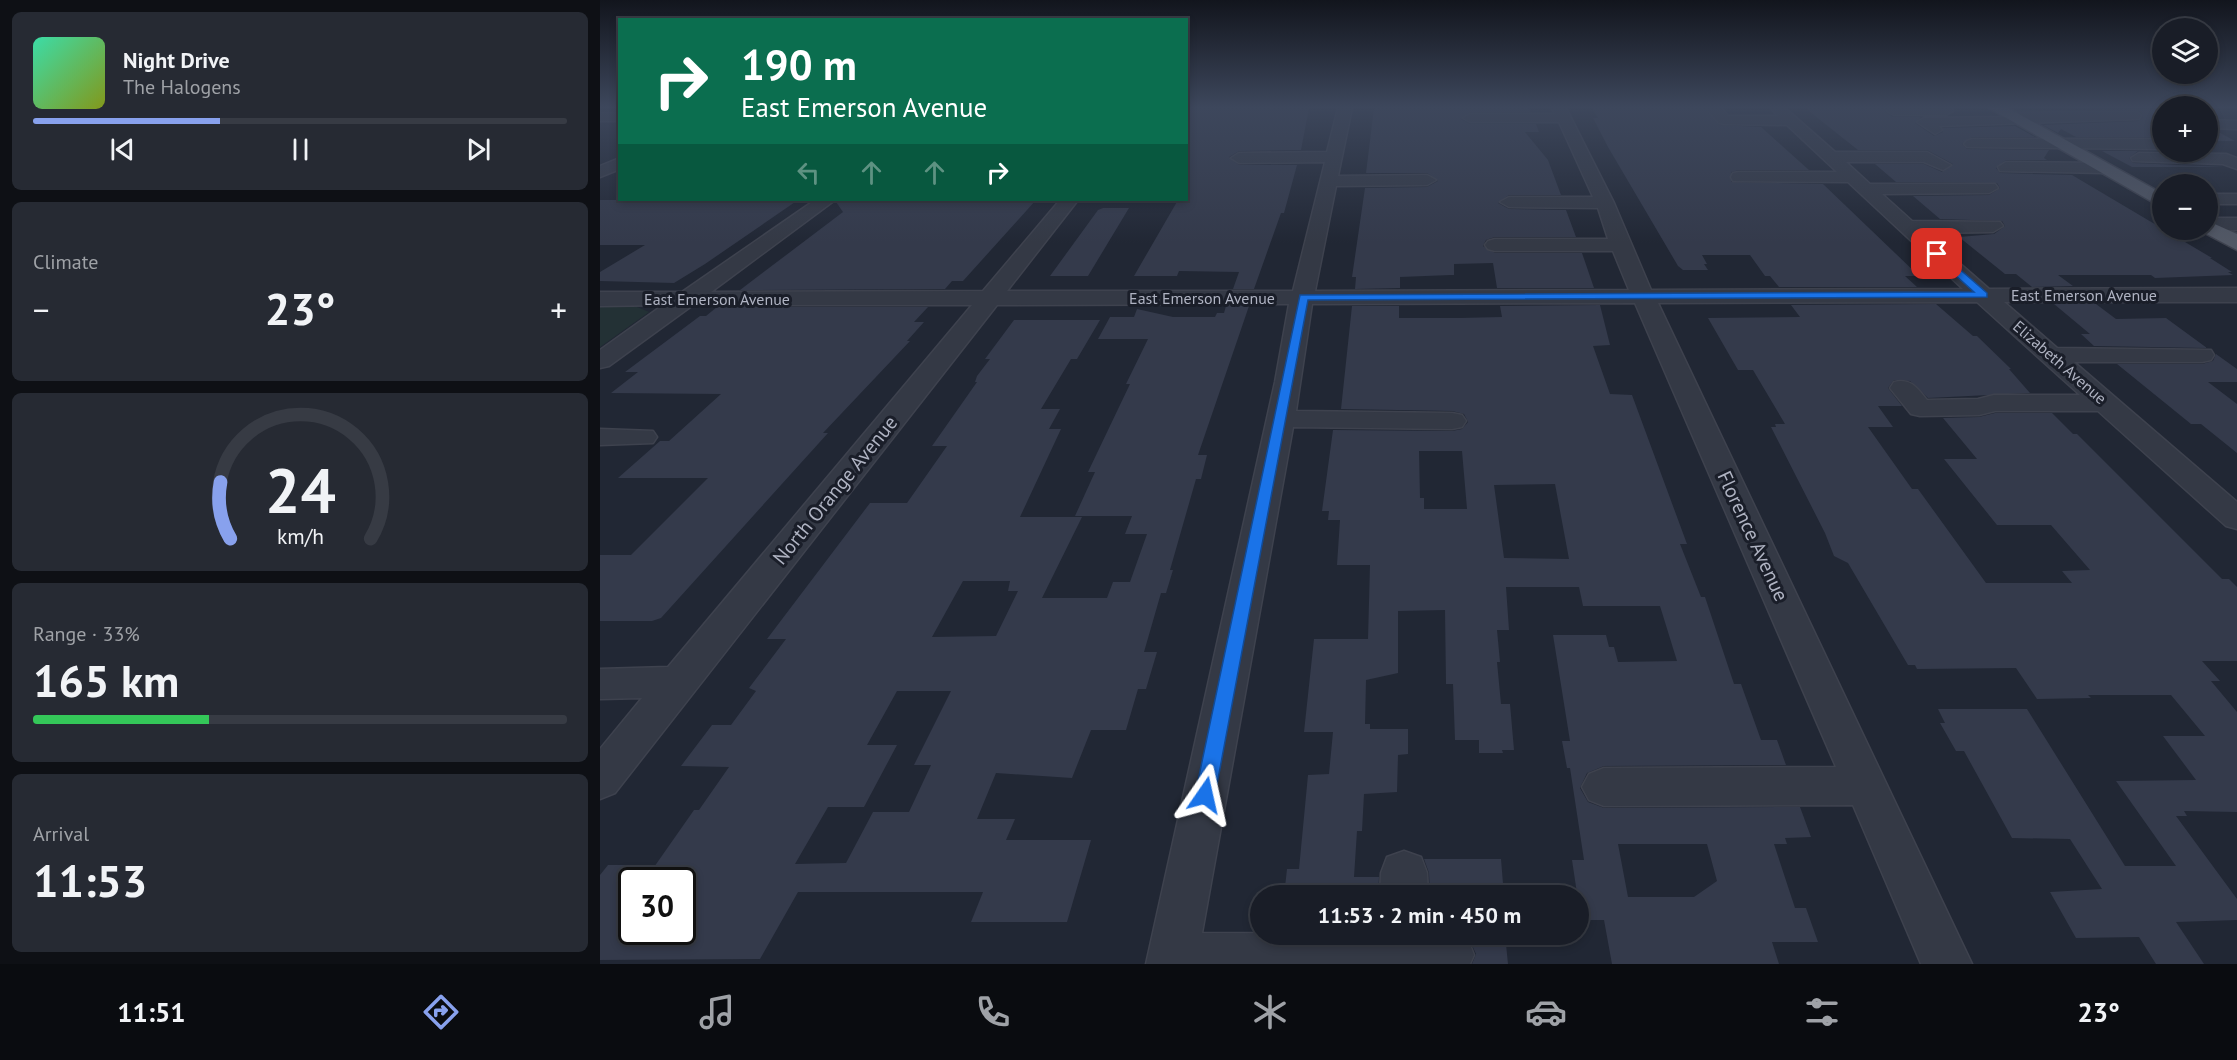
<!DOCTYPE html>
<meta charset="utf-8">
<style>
:root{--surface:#191d27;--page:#262a33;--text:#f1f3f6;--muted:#9fa2a7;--line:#373b44;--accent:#88a1ed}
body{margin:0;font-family:"PT Sans",sans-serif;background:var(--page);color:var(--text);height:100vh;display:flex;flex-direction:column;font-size:22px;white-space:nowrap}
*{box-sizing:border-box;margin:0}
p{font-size:20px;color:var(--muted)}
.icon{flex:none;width:33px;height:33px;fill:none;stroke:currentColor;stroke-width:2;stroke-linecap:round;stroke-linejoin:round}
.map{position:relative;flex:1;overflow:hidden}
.drawer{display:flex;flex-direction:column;gap:12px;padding:12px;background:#0e1015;width:600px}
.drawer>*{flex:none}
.top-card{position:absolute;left:18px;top:18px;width:570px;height:183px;border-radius:0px;box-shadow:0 3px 9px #0003,0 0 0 2px var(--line);background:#0b6e4f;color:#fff;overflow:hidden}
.tools{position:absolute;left:1552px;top:18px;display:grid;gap:12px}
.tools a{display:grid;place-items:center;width:66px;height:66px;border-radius:50%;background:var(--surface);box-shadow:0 3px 9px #0003,0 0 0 2px var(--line);font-size:30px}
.speed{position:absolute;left:18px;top:867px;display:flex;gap:12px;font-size:30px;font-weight:700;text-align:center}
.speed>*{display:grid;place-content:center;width:78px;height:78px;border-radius:50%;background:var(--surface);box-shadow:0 3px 9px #0003,0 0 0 2px var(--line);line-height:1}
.speed .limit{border:3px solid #111;border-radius:9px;background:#fff;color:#111}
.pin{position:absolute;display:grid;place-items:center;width:51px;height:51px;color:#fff;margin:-26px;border-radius:12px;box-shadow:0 3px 9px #0006}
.me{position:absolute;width:66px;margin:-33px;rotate:11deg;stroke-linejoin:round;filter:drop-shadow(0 0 4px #0008)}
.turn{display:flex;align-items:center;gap:21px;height:126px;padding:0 24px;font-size:27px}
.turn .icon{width:78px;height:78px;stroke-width:2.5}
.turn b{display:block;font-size:42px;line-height:51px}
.lanes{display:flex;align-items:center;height:57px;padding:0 24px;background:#0003;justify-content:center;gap:30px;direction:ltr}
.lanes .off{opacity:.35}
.big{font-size:45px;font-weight:700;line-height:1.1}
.drawer .tile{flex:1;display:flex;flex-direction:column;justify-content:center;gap:9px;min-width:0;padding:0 21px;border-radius:9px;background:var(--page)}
.drawer .dial{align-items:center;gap:0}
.dial svg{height:156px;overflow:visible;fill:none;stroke:var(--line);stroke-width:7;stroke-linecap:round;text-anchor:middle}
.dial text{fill:var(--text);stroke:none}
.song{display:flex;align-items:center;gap:18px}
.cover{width:72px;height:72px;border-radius:9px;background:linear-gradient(135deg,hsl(160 70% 55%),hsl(70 70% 35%))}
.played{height:6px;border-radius:3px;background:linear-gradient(90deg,var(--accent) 35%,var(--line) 35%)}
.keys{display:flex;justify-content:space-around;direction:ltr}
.heat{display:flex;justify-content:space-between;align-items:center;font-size:33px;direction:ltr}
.charge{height:9px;border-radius:4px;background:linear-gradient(90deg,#34c759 33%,var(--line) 0)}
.trip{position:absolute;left:650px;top:885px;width:339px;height:60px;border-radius:30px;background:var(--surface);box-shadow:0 3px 9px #0003,0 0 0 2px var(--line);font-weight:700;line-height:60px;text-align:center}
.menu{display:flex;height:96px;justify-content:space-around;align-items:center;background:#0a0c10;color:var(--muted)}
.menu .icon{width:42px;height:42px}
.menu .current{color:var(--accent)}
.menu b{font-size:27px;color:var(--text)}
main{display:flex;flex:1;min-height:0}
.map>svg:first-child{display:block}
.green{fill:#233135}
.building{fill:#343a4b;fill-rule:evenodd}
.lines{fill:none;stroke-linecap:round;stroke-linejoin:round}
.minor-casing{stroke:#3e424e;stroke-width:3}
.major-casing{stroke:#3e424e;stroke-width:3}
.minor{fill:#343945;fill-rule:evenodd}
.major{fill:#525865;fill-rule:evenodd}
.route{fill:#1a73e8;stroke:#114b97;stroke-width:1.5}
.labels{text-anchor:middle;stroke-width:6;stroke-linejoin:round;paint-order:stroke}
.far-street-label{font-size:16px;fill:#afb3c2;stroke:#1a1e29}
.street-label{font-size:20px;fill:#afb3c2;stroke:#1a1e29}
</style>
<main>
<section class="drawer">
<div class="tile">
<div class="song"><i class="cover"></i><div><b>Night Drive</b><p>The Halogens</p></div></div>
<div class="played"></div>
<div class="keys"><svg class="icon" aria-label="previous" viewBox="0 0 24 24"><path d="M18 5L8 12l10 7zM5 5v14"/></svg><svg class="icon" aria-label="pause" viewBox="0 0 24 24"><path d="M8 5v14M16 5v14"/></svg><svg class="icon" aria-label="next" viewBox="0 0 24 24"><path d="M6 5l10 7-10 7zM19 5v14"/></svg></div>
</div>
<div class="tile"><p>Climate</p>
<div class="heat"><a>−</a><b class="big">23°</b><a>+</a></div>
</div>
<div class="tile dial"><svg viewBox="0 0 100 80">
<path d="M14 69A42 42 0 1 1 86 69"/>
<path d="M14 69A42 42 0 0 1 9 40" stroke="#88a1ed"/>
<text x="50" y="56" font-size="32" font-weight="700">24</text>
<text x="50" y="72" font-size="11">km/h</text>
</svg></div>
<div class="tile"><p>Range · 33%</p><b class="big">165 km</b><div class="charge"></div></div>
<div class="tile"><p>Arrival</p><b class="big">11:53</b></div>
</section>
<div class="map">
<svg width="1637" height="964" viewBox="0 0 1637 964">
<rect width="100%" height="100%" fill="#212734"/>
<path class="green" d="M0 307H37L49 312 0 347Z"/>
<path class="building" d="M586 108H709L701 150 639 151 629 157 639 165H697L684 213H681L654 289H633L639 272 579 271 577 276H534L578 200H586Z
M774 108H929L931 112H870L861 119 870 124H936L939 132H925L948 160 961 195H909L898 203 909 209 966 210 976 237H895L886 240 883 246 895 253H982L994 288H897L893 263 854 264V275H851L800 277V288L755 289 756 277H752L765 188 827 187 838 181 827 173H766Z
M992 108H1104L1119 125 1161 127 1209 170H1139L1131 172V182L1223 184 1319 276H1305L1317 287H1179L1170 276H1165L1150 255H1102L1107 264H1104L1108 270H1083L1078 266 1008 147 993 118H998Z
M1205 108H1286L1285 112 1293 117H1321L1315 123 1334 136 1343 132V128L1415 126 1435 137H1372L1362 144 1367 149 1449 150 1444 158 1447 160H1406L1396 168 1400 173 1472 175 1612 258H1610L1632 272H1628L1633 275 1555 278 1551 275H1458L1473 286 1432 287 1416 274H1405L1359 237 1394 234 1405 226 1402 221 1340 219 1313 196 1389 195 1400 188 1397 183 1296 182 1275 164H1324L1342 172 1353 164 1327 150H1258Z
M1482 109H1563V137H1476L1461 129 1458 133 1443 125 1539 121 1543 117 1541 112 1534 110Z
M1608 130H1615L1635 141H1608Z
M1502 151H1538L1529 158 1533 163 1624 167H1532Z
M0 200H198L105 264 74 283 0 281V272L45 245H0Z
M299 200H436L363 281H352L345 289 140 290 243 212 236 202Z
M503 208H529L488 276H450L498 210Z
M1336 304 1373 336H1377L1411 369H1409L1430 393 1328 398 1310 381 1294 380 1288 388 1302 406H1278L1293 427H1268L1312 489H1318L1386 583H1472L1462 571 1490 570 1451 525H1397L1344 459H1377L1343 418 1379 417 1395 413H1452L1473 434H1477L1622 579H1629L1637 587V661H1602L1620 681H1611L1637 712V812L1584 811 1587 816H1576L1637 899V920L1576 922 1604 964H1556L1539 937 1476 938 1450 892 1502 889 1470 839 1412 838 1364 751H1356L1340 723H1345L1338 709H1427L1525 866H1576L1516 781 1596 780 1563 736H1605L1571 695H1488L1491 698 1437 699 1416 668 1317 669 1315 665H1308L1248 563 1234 556 1225 533 1171 427H1176L1175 424H1185L1153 370H1138L1108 318 1200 317 1191 305Z
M1454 304H1496L1516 319 1566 318 1607 348 1494 346 1481 334H1490Z
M1000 305 1010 345 993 346 1010 394 1032 395 1087 544H1080L1101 597H1105L1134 684H1141L1161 740H1177L1186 765 1004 766 987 773 980 788 988 802 1004 808 1200 807 1211 837 1185 838 1187 844H1174L1195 908H1206L1218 942H1172L1179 964H1012L1004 920H981L972 860H984L970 768H967L962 741H970L953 635H1006L1009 647H1014L1018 662 1077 661 1060 606H983L979 587H906L909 630H897L900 662H897L901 704H910L914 750H902L903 753H879V740H855L853 684H846L845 610 798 611V673L766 680 765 724H770V729H808V754L798 755 797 792 764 794 762 831H757L754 877H779L778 896H684L687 869H699L708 775 729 774 733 732H704L714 639H768L770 565H737L740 520H728L729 511H722L733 430 852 431 862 429 868 422 864 414 852 411 741 409 752 306H799V318H860L902 317 900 306ZM819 451H862L867 509H824V498H820ZM955 484 969 559 904 558 894 485ZM1018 844H1107L1117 881 1094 897H1028Z
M626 306H649L598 455H607L601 479H596L570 570H573L566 593H561L544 652H557L546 689H538L526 730H491L472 778 396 773 377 819H415L406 840H491L467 922H371L383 892H198L160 959 0 960V875L8 865H32V932H82V880H45L94 810H99L129 767 81 766 112 725H131L156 691 149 688 186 639H167L270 503H307L347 446H332L377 382H375L377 376 390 359H385L414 320H500L477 359H471L441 409H460L449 429H461L420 517H482L442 598H507L513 582H530L547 534H525L532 516H475L495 472H488L530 384H526L548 339H498L510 317H534L537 309 573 317H615L617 313H624ZM363 581H410L408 591H418L396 636 332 637ZM297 691H351L314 765H331L309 812H273L246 863 195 864 228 807H264L297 745H267Z
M117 307H328L314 322H324L307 341H310L223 433H228L61 618 52 621H0V555H31L108 478H18L60 441H69L121 394 11 393 38 372H25L100 316H106Z
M1616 354 1637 369V382H1608L1637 404V453L1601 424H1591L1517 364H1602L1613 361Z
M824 859H901L904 896H830L829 873Z
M867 934H905L908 964H872L876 954Z"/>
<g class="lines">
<defs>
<path id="minor" d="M738 108H752L738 176 827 175 836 180 827 185 736 186 715 291 1029 290 1013 251H895L888 249 885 245 888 241 895 239H1008L998 208 909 207 900 202 909 197H993L959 122H870L863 118 870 114H955L952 108H966L1014 203 1051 290 1363 289 1248 182 1133 181 1131 177 1133 173 1139 172H1237L1187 125 1124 124 1119 123 1106 108H1121L1128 116H1178L1170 108H1185L1235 152H1327L1351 165 1343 170 1324 162H1246L1270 184H1395L1398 188 1389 193 1282 194 1312 221 1400 222 1403 226 1393 232 1325 233 1389 289 1637 288V302H1404L1457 348 1611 350 1614 355 1611 360 1602 362H1474L1637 502V529L1626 526 1498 411H1395L1379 415 1320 416 1311 414 1290 388 1294 382C1311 378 1317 388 1327 400L1378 399 1394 395H1480L1377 302 1058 303 1372 964H1321L1253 805 1004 806 989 800 982 787 989 774 1004 768 1236 767 1035 303 712 304 696 411 852 413 862 415 866 421 862 427 852 429 693 427 602 933 860 934 867 937 874 955 870 964H546L675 382 689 304 397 305 15 793 0 799V749L42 698 0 699V669L68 667 372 305H93L9 366 0 368V350L63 305 0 306V292H82L215 200H235L111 292 383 291 460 200H478L407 291H693L725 162 639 163 631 158 639 153 727 152Z
M1289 108H1351L1353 111 1346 115H1294L1287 111Z
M1534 112 1539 113 1541 116 1539 119 1339 126 1342 130 1335 134 1317 122 1324 118 1406 117 1413 113Z
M0 113H20V121H0Z
M1608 120 1637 121V129L1608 128Z
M1372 139H1563V149L1367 147 1364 144 1367 141Z
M1539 153 1626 154 1637 158V169L1623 164 1533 161 1531 158Z
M20 158V169L0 177V166Z
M1406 162 1503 163 1511 168 1503 173 1400 171 1398 167Z
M1608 194H1637V204H1608Z
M1608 218H1637V230H1607Z
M0 429 53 431 57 437 53 443 0 445Z
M804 851 821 857 827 873 828 896H780L781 873 787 857Z"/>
<path id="major" d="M1389 108H1408L1563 194V208Z
M1608 221 1637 234V250L1601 231 1599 230H1608Z"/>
</defs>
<use href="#minor" class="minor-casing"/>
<use href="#major" class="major-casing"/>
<use href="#minor" class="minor"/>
<use href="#major" class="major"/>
</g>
<linearGradient id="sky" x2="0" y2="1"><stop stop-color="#12151d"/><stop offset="0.44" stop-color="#3d475c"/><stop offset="1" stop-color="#3d475c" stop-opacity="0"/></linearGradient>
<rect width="1637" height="243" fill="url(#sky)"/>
<path class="route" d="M1334 252H1340L1387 293V297L708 300 615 795 612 801 605 804 598 801 595 795 700 295 1374 292 1334 256Z"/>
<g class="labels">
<g class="far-street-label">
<text x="1484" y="301">East Emerson Avenue</text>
<text x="602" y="304">East Emerson Avenue</text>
<text x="117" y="305">East Emerson Avenue</text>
<text transform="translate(1460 362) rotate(41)" y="6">Elizabeth Avenue</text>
</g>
<g class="street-label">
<text transform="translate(235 490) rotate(-51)" y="7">North Orange Avenue</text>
<text transform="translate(1153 536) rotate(65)" y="7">Florence Avenue</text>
</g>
</g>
</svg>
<div class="tools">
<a><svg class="icon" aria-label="layers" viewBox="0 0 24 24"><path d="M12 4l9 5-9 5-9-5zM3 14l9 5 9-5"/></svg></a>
<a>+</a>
<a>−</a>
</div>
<div class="speed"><div class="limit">30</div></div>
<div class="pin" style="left:1337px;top:254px;background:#d93025"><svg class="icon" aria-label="arrive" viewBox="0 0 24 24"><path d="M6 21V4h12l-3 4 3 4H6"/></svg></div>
<svg class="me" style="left:605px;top:795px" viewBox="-20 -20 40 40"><path d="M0-17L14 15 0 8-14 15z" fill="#1a73e8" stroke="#fff" stroke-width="4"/></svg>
<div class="trip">11:53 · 2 min · 450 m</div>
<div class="top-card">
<div class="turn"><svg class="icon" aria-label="right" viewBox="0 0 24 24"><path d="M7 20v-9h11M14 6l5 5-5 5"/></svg><div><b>190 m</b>East Emerson Avenue</div></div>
<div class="lanes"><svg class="icon off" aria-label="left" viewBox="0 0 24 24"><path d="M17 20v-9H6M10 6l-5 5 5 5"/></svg><svg class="icon off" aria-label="ahead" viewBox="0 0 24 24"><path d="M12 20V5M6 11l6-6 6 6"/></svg><svg class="icon off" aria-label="ahead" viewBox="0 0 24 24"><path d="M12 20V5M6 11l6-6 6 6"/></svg><svg class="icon" aria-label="right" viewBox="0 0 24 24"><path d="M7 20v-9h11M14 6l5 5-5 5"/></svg></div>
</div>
</div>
</main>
<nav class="menu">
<b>11:51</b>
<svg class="icon current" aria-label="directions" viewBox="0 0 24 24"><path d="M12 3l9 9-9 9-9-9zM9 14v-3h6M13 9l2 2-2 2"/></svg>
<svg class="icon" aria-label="music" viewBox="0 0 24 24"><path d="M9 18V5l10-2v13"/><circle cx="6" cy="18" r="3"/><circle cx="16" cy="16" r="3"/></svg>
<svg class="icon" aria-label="phone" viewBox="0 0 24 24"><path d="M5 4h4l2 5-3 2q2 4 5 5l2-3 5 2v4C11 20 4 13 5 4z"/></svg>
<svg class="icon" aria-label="climate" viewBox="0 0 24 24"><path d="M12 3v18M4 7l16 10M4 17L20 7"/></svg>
<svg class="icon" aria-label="car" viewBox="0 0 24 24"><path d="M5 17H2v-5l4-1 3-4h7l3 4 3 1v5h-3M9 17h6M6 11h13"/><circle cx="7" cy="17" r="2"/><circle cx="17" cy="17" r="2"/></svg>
<svg class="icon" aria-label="filters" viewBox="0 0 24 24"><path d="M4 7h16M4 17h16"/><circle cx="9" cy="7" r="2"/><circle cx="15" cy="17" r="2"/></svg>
<b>23°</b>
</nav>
